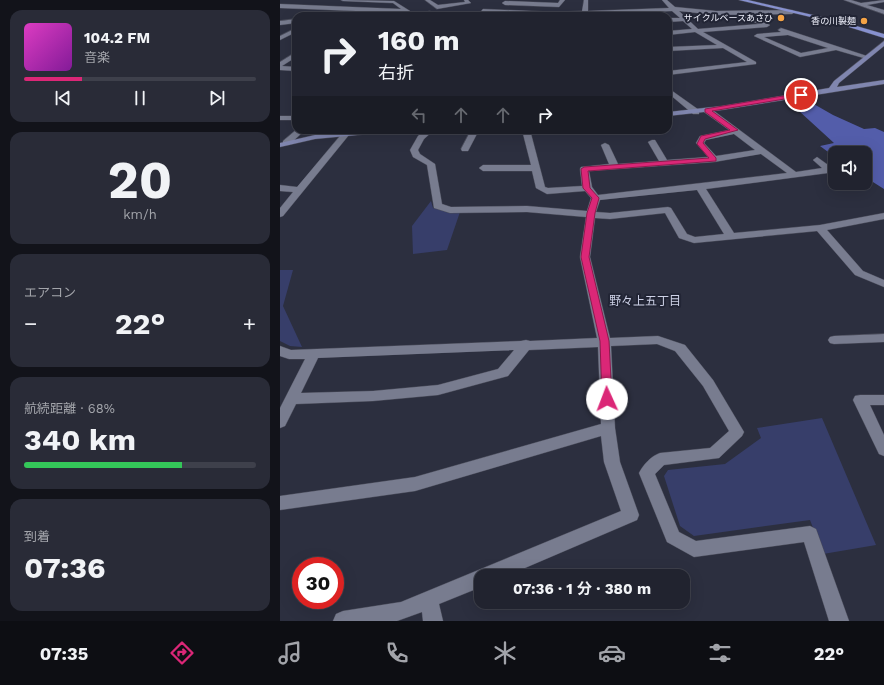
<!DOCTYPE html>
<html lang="ja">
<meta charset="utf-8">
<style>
:root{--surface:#21232f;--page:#292b37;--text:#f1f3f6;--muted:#a2a4aa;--line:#3e404b;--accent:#db2777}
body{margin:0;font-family:"Work Sans","Noto Sans JP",sans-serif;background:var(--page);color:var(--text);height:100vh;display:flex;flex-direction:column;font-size:15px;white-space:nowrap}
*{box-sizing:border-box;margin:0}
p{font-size:13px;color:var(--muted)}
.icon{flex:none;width:22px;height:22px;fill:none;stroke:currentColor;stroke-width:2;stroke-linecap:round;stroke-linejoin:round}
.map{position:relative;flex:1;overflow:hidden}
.details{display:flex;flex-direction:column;gap:10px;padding:10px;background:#12131a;width:280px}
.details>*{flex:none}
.top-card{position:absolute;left:12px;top:12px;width:380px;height:122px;border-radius:12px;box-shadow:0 4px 16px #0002,0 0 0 1px var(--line);background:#21232f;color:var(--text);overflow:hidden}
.tools{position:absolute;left:548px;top:146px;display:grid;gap:8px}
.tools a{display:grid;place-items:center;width:44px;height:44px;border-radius:8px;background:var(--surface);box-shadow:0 4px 16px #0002,0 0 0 1px var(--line);font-size:20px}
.speed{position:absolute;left:12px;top:557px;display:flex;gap:8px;font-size:20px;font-weight:700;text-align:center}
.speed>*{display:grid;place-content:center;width:52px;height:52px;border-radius:50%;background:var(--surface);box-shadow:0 4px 16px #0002,0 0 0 1px var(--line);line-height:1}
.speed .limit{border:6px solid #d22;background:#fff;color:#111}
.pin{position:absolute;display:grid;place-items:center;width:34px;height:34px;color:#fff;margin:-17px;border:2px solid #fff;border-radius:50%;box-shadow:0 1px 4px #0007}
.me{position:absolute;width:44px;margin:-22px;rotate:358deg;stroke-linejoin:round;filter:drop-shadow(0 0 3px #0008)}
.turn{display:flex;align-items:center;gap:14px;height:84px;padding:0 20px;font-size:18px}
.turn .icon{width:52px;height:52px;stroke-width:2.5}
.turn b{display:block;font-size:28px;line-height:34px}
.lanes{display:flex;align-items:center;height:38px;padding:0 20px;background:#0003;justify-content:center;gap:20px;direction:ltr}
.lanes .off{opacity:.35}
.big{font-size:30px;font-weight:700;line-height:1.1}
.details .widget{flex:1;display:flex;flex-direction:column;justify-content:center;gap:6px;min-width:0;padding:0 14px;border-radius:12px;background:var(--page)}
.details .dial{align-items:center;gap:0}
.dial b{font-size:52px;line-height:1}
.song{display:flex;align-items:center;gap:12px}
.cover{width:48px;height:48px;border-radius:6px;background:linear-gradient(135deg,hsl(310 70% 55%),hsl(290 70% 35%))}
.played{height:4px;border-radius:2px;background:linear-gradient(90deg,var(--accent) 25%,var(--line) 25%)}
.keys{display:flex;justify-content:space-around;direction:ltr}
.heat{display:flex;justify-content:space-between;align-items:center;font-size:22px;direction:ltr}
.charge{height:6px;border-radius:3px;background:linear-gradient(90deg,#34c759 68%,var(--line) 0)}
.trip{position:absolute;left:194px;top:569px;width:216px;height:40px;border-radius:12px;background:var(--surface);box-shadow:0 4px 16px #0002,0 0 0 1px var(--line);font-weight:700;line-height:40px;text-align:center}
.tabs{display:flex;height:64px;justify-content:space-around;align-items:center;background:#0d0e13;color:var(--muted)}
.tabs .icon{width:28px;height:28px}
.tabs .selected{color:var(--accent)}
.tabs b{font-size:18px;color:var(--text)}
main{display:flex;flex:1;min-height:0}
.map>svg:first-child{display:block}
.green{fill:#373e6a}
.forest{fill:#535daa}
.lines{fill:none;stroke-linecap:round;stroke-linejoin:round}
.street-casing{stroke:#4a4c5a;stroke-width:1}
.secondary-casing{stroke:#4a4c5a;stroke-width:1}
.primary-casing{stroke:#4a4c5a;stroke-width:1}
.street{fill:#787c8f;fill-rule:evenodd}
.secondary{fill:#8086af;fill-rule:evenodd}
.primary{fill:#8791cf;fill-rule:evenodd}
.route{fill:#db2777;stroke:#8e194d}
.poi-dot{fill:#f5a345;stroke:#222535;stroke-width:1.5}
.labels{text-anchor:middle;stroke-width:4;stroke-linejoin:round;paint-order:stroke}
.far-poi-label{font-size:9px;fill:#f0f2fd;stroke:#222535;text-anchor:end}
.neighbourhood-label{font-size:12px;fill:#cdd1e6;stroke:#222535}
</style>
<main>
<section class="details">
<div class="widget">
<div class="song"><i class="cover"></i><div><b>104.2 FM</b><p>音楽</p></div></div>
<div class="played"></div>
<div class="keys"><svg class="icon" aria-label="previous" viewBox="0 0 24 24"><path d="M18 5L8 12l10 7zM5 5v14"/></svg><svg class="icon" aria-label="pause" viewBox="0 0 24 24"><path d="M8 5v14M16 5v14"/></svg><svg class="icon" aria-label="next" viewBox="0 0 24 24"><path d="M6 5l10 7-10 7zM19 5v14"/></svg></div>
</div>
<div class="widget dial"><b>20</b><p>km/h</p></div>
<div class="widget"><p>エアコン</p>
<div class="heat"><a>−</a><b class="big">22°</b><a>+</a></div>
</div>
<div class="widget"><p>航続距離 · 68%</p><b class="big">340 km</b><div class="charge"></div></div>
<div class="widget"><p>到着</p><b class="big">07:36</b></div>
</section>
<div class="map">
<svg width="604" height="621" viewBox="0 0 604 621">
<rect width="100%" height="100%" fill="#2c2f3f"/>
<path class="green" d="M151 201 153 208 170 212H180L167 250 133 254 132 226Z
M0 270H13L3 306 22 347 10 346 0 341Z
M542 418 596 545 543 554 530 520 414 536 400 526 384 476 388 470 445 464 481 438 477 428Z"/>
<path class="forest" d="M525 99 553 115 584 129 595 128 604 132V189L585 177V153H555V157L540 146 554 143 507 100Z"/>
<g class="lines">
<defs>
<path id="street" d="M61 0 114 1 130 11 127 13 0 8V4L121 9 113 3 63 1Z
M145 0H150L158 5 185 2 184 0H188L191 3 157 9Z
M280 0H285L279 7 225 5 222 3 225 1 278 3Z
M304 0H308V11L389 8 382 0H387L395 7 436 11 512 10 515 12 512 14 436 15 399 11 418 29 479 24 462 17 461 16 464 14 490 25 487 27 423 32 476 62V64L388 75V71L467 62 443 48 388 51V47L437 45 415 32 388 35V31L412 29 403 21 388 22V18H400L392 11 275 16 205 13 203 16H197L203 9 275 12 302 11Z
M564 0H571L581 3 604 0V2L587 5 604 10V14Z
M149 11 154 12 150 16H144Z
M16 19V23L0 25V21Z
M16 28V32L0 40V36Z
M501 28 590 57 587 59 556 50 520 57 474 36 477 34 501 32 498 30ZM508 35 548 48 521 53 484 37Z
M16 52V57L2 66 16 67V71L0 70V62Z
M16 83V90L14 89 12 86Z
M388 88 419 110V114H413L388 93Z
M424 108H430L516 172 542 168 533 160 537 157 555 170 554 176 548 173 426 189 454 233 540 225 604 213V219L547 230 583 271 604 280V287L575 275 537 231 414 243 399 238 385 213 330 219 315 218 310 257 330 338 378 336 405 345 433 380 464 432 462 436 439 458 384 465 375 474 399 532 416 541 530 526 536 529 569 621H549L524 542 414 557 387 542 359 473C363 465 371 456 380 453L430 448 449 431 423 386 395 351 377 344 331 346 335 428 340 462 359 515 357 520 226 576H201V587L159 604 163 621H143L142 612 117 621H53L56 614 63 611 121 602 341 511 324 462 321 436 135 491 0 510V496L135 477 321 424 318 347 249 350 228 376 158 395 93 401 16 404 5 426 0 428V408L25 359H9L0 356V346L11 350 241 341 246 340 250 341 317 338 300 257 306 217 247 212 170 213 154 208 147 165 133 157 130 150 138 136 145 130H154L144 139 138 150 140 154 155 164 162 204 171 207 247 206 307 211 311 198 305 191 267 194 256 188 252 171H203L199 168 203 165H251L242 130H250L265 187 268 188 302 186 300 169 301 167 329 164 321 145 325 143 329 145 338 164 379 161 368 142 372 140H375L387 160 428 157 416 143 420 136 449 130 424 112ZM454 134 475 150 436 156 424 143 426 140ZM481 154 507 173 318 195 312 187 309 171 434 162ZM417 190 444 234 415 237 407 234 391 208 388 207 330 213 316 212 320 200ZM234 350 218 369 158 385 93 391 21 393 38 358Z
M0 116H16V120H0Z
M16 130H25L9 145H3V141Z
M65 130H73L3 216 0 217V208L13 192 0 191V185L17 187Z
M191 130H199L188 151H182L181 149Z
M562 183H573L577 187 575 189H569Z
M604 334V342L554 344 550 343 548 340 550 337 554 336Z
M580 395H604V405H590L604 435V456L599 454 573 400 575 396Z"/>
<path id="secondary" d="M604 41V46L559 83 557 87 604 80V84L442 110 388 116V112L442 106 549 88 554 81Z
M84 130H113L109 132 35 139 0 147V143L35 135Z"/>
<path id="primary" d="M459 0H468L559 21 604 34V38L556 23Z"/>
</defs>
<use href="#street" class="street-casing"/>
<use href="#secondary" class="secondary-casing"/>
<use href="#primary" class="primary-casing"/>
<use href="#street" class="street"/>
<use href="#secondary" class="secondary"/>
<use href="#primary" class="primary"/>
</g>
<path class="route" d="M521 93 524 95 523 96 432 111 458 130 425 139 423 143 436 158V161L308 171 310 188 319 198 315 213 309 257 329 341 332 399 331 402H323L322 399 320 341 301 257 307 213 312 198 303 188 301 169 304 167 429 158 417 144 421 136 450 130 425 112V109Z"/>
<g class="poi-dot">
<circle cx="501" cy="18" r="4"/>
<circle cx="584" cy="21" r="4"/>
</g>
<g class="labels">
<g class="far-poi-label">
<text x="493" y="21">サイクルベースあさひ</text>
<text x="576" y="24">香の川製麺</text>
</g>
<g class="neighbourhood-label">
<text x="365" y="305">野々上五丁目</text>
</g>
</g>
</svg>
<div class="tools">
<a><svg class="icon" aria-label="sound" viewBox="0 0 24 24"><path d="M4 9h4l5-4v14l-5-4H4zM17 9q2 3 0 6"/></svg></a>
</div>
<div class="speed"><div class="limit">30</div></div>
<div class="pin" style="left:521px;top:95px;background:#d93025"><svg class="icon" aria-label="arrive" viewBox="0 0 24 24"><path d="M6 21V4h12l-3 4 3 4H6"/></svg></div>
<svg class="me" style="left:327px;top:399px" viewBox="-20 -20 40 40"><circle r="19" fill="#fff"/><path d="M0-13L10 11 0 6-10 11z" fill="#db2777"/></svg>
<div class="trip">07:36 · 1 分 · 380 m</div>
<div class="top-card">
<div class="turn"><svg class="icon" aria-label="right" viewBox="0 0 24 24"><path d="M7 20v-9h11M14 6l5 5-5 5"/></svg><div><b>160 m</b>右折</div></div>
<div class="lanes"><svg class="icon off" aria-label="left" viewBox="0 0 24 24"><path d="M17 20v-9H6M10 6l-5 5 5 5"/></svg><svg class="icon off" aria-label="ahead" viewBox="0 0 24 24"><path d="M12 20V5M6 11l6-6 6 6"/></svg><svg class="icon off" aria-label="ahead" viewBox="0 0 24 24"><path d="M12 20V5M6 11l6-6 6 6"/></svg><svg class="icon" aria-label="right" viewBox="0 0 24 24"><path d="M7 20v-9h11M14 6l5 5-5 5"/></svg></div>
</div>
</div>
</main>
<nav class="tabs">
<b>07:35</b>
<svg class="icon selected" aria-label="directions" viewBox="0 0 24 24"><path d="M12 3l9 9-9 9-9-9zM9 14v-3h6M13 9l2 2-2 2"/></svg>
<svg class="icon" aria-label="music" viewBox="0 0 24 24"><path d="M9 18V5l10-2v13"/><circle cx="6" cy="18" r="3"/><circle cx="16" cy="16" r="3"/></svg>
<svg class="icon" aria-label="phone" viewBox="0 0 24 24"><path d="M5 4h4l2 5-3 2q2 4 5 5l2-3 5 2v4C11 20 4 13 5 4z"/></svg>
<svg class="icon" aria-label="climate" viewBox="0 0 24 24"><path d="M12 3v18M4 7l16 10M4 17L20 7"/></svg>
<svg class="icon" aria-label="car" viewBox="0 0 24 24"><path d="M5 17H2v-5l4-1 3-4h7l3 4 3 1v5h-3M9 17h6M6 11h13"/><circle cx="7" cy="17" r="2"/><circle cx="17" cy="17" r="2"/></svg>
<svg class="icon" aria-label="filters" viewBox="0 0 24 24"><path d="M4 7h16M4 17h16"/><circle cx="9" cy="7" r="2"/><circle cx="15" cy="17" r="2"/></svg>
<b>22°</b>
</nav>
